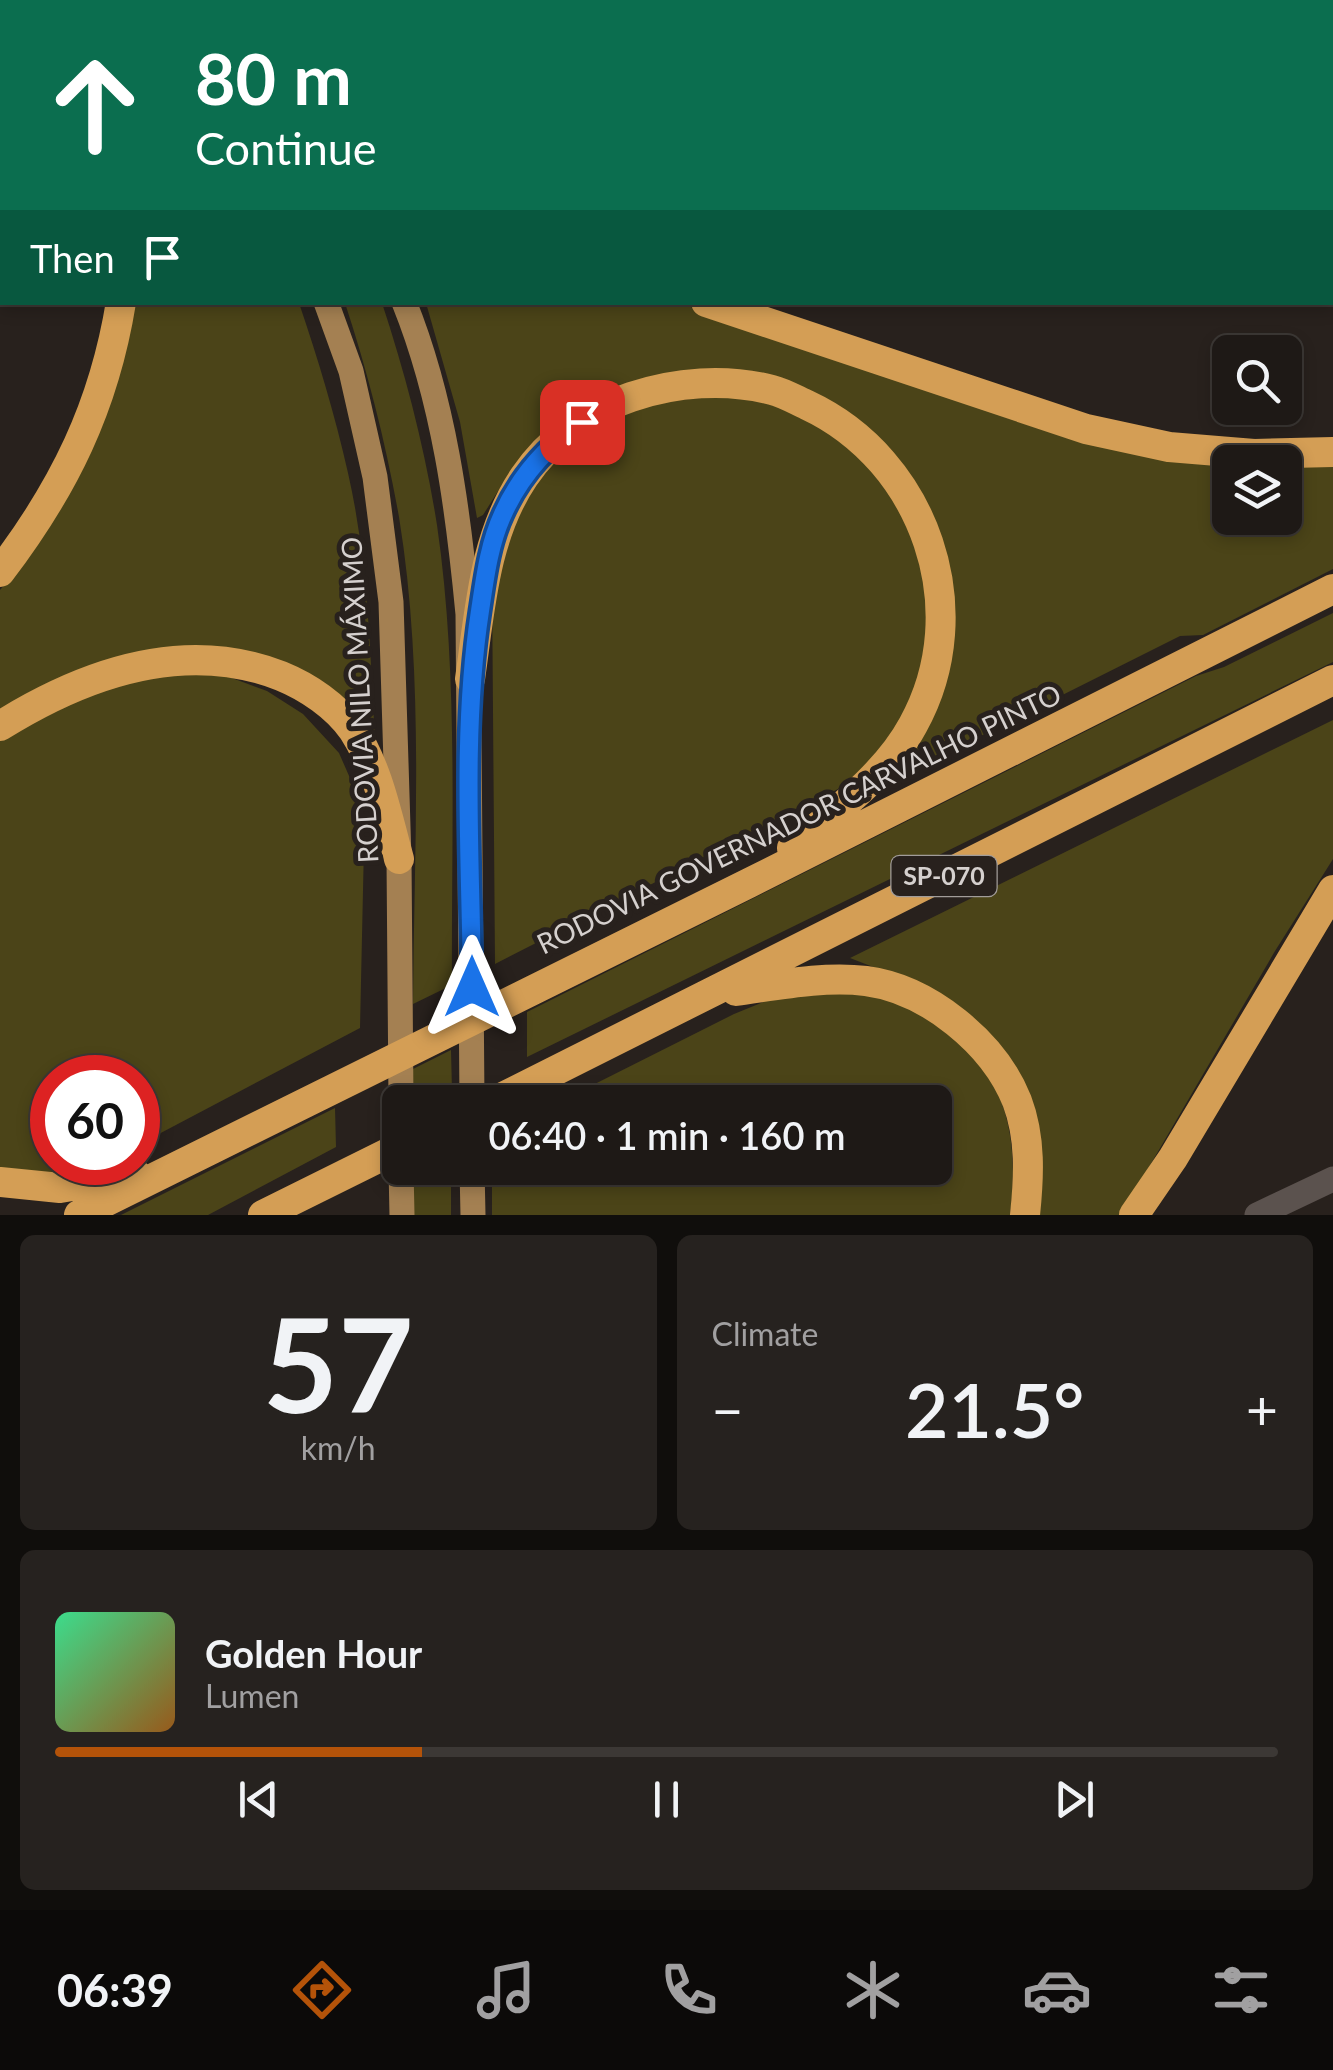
<!DOCTYPE html>
<meta charset="utf-8">
<style>
:root{--surface:#1e1916;--page:#26221f;--text:#f1f3f6;--muted:#a1a0a1;--line:#3c3835;--accent:#b45309}
body{margin:0;font-family:Lato,sans-serif;background:var(--page);color:var(--text);height:100vh;display:flex;flex-direction:column;font-size:38px;white-space:nowrap}
*{box-sizing:border-box;margin:0}
p{font-size:32px;color:var(--muted)}
.icon{flex:none;width:55px;height:55px;fill:none;stroke:currentColor;stroke-width:2;stroke-linecap:round;stroke-linejoin:round}
.map{position:relative;height:1215px;overflow:hidden}
.details{display:flex;flex-direction:column;gap:20px;padding:20px;background:#100e0c;flex:1}
.details>*{flex:none}
.guide{position:absolute;left:0px;top:0px;width:1335px;height:305px;box-shadow:0 5px 15px #0003,0 0 0 2px var(--line);background:#0b6e4f;color:#fff;overflow:hidden}
.controls{position:absolute;left:1212px;top:335px;display:grid;gap:20px}
.controls a{display:grid;place-items:center;width:90px;height:90px;border-radius:15px;background:var(--surface);box-shadow:0 5px 15px #0003,0 0 0 2px var(--line);font-size:50px}
.speed{position:absolute;left:30px;top:1055px;display:flex;gap:20px;font-size:50px;font-weight:700;text-align:center}
.speed>*{display:grid;place-content:center;width:130px;height:130px;border-radius:50%;background:var(--surface);box-shadow:0 5px 15px #0003,0 0 0 2px var(--line);line-height:1}
.speed .limit{border:15px solid #d22;background:#fff;color:#111}
.pin{position:absolute;display:grid;place-items:center;width:85px;height:85px;color:#fff;margin:-42px;border-radius:20px;box-shadow:0 5px 15px #0006}
.me{position:absolute;width:110px;margin:-55px;rotate:0deg;stroke-linejoin:round;filter:drop-shadow(0 0 8px #0008)}
.turn{display:flex;align-items:center;gap:35px;height:210px;padding:0 30px;font-size:45px}
.turn .icon{width:130px;height:130px;stroke-width:2.5}
.turn b{display:block;font-size:70px;line-height:85px}
.then{display:flex;align-items:center;height:95px;padding:0 30px;background:#0003;gap:20px;font-size:38px}
.big{font-size:75px;font-weight:600;line-height:1.1}
.details .tile{flex:1;display:flex;flex-direction:column;justify-content:center;gap:15px;min-width:0;padding:0 35px;border-radius:15px;background:var(--page)}
.details .dial{align-items:center;gap:0}
.dial b{font-size:130px;line-height:1}
.song{display:flex;align-items:center;gap:30px}
.cover{width:120px;height:120px;border-radius:15px;background:linear-gradient(135deg,hsl(150 70% 55%),hsl(30 70% 35%))}
.played{height:10px;border-radius:5px;background:linear-gradient(90deg,var(--accent) 30%,var(--line) 30%)}
.keys{display:flex;justify-content:space-around;direction:ltr}
.heat{display:flex;justify-content:space-between;align-items:center;font-size:55px;direction:ltr}
.details .tiles{flex:1;display:grid;gap:20px;grid-template-columns:1fr 1fr}
.tile:last-child{grid-column:span 2}
.trip{position:absolute;left:382px;top:1085px;width:570px;height:100px;border-radius:15px;background:var(--surface);box-shadow:0 5px 15px #0003,0 0 0 2px var(--line);font-weight:600;line-height:100px;text-align:center}
.tab-bar{display:flex;height:160px;justify-content:space-around;align-items:center;background:#0c0a09;color:var(--muted)}
.tab-bar .icon{width:70px;height:70px}
.tab-bar .selected{color:var(--accent)}
.tab-bar b{font-size:45px;color:var(--text)}
.map>svg:first-child{display:block}
.green{fill:#4b4418}
.lines{fill:none;stroke-linecap:round;stroke-linejoin:round}
.minor{stroke:#5b524e;stroke-width:25}
.major{stroke:#a48052;stroke-width:25}
.highway{stroke:#d49e55;stroke-width:30}
.route-casing{stroke:#114b97;stroke-width:25}
.route{stroke:#1a73e8;stroke-width:18}
.labels{text-anchor:middle;stroke-width:10;stroke-linejoin:round;paint-order:stroke}
.shield{fill:#28211d;stroke:#a19c99;stroke-width:2.5}
.shield-label{font-size:25px;font-weight:bold;fill:#d5d0ce}
.street-label{font-size:28px;fill:#d5d0ce;stroke:#28211d}
</style>
<div class="map">
<svg width="1333" height="1215" viewBox="0 0 1333 1215">
<rect width="100%" height="100%" fill="#28211d"/>
<path class="green" d="M133 303H299C318 359 335 415 348 473 368 560 370 651 375 741L223 649 0 712V590L13 574Z
M345 303H382C406 376 425 449 437 525 459 676 451 833 452 985L413 1004C414 843 425 676 399 517 386 444 368 373 345 303Z
M426 303H679L993 411 1230 464V518H1285V467L1333 464V569L1203 635 1180 636 891 781 911 754 946 678 904 468 718 372 537 444 507 477 483 515 477 518 460 422Z
M742 394 790 407 870 461 904 512 923 561 931 612 925 670 905 719 875 759 838 789 495 964 492 584 510 512 561 451 637 404Z
M1333 613V662L527 1057V1012L1196 676 1224 667Z
M174 673 224 675 267 691 303 714 339 753 357 794 364 845 360 1028 138 1145V1078H52V1162L105 1163C73 1179 35 1172 0 1169V740L59 704 121 683Z
M1333 720V859L1275 951 1121 1215H1036L1040 1144 927 988 850 958Z
M829 986C856 993 903 1000 927 1011 936 1016 944 1025 951 1031 1009 1079 1019 1144 1010 1215H492V1168H935V1102H559L734 1014 790 991Z
M451 1050 452 1091 428 1102H413V1069Z
M335 1108 336 1147 208 1215H121Z
M431 1168H451V1215H413V1176Z"/>
<g class="lines">
<path class="minor" d="M1257 1215 1333 1179"/>
<path class="major" d="M138 0 140 2
M196 0 199 2
M326 302 351 371 375 477 391 602 399 859 401 1102
M404 302C444 401 458 509 468 614L472 1102
M401 1168 402 1215
M472 1168 473 1215"/>
<path class="highway" d="M65 0 67 2
M706 302 1086 429 1169 447 1254 454 1333 452
M0 572C64 488 104 407 121 302
M470 679C480 610 484 536 524 477 549 440 589 411 631 397 675 382 726 378 772 390 784 393 796 400 807 405 925 460 977 610 913 725 886 775 835 812 792 848
M0 726C85 673 184 638 281 676 308 687 336 706 353 730 378 768 387 816 399 859
M736 991C779 985 823 976 866 981 928 989 994 1043 1017 1101 1031 1138 1029 1177 1025 1215
M493 1102 1333 680
M0 1182 60 1188 137 1175
M79 1215 749 883 1333 589
M263 1215 400 1147
M1134 1215 1173 1158 1333 890"/>
</g>
<g class="lines">
<defs>
<path id="route" d="M472 987C471 862 461 734 480 611 485 578 489 544 503 514 520 476 548 445 582 422"/>
</defs>
<use href="#route" class="route-casing"/>
<use href="#route" class="route"/>
</g>
<g class="labels">
<rect class="shield" x="891.5" y="856" width="105" height="40" rx="8"/>
<g class="shield-label">
<text x="944" y="885">SP-070</text>
</g>
<g class="street-label">
<text transform="translate(360 700) rotate(-93)" y="10">RODOVIA NILO MÁXIMO</text>
<text transform="translate(799 819) rotate(-26)" y="10">RODOVIA GOVERNADOR CARVALHO PINTO</text>
</g>
</g>
</svg>
<div class="controls">
<a><svg class="icon" aria-label="search" viewBox="0 0 24 24"><circle cx="10" cy="10" r="6"/><path d="M15 15l6 6"/></svg></a>
<a><svg class="icon" aria-label="layers" viewBox="0 0 24 24"><path d="M12 4l9 5-9 5-9-5zM3 14l9 5 9-5"/></svg></a>
</div>
<div class="speed"><div class="limit">60</div></div>
<div class="pin" style="left:582px;top:422px;background:#d93025"><svg class="icon" aria-label="arrive" viewBox="0 0 24 24"><path d="M6 21V4h12l-3 4 3 4H6"/></svg></div>
<svg class="me" style="left:472px;top:987px" viewBox="-20 -20 40 40"><path d="M0-17L14 15 0 8-14 15z" fill="#1a73e8" stroke="#fff" stroke-width="4"/></svg>
<div class="trip">06:40 · 1 min · 160 m</div>
<div class="guide">
<div class="turn"><svg class="icon" aria-label="ahead" viewBox="0 0 24 24"><path d="M12 20V5M6 11l6-6 6 6"/></svg><div><b>80 m</b>Continue</div></div>
<div class="then">Then<svg class="icon" aria-label="arrive" viewBox="0 0 24 24"><path d="M6 21V4h12l-3 4 3 4H6"/></svg></div>
</div>
</div>
<section class="details">
<div class="tiles">
<div class="tile dial"><b>57</b><p>km/h</p></div>
<div class="tile"><p>Climate</p>
<div class="heat"><a>−</a><b class="big">21.5°</b><a>+</a></div>
</div>
<div class="tile">
<div class="song"><i class="cover"></i><div><b>Golden Hour</b><p>Lumen</p></div></div>
<div class="played"></div>
<div class="keys"><svg class="icon" aria-label="previous" viewBox="0 0 24 24"><path d="M18 5L8 12l10 7zM5 5v14"/></svg><svg class="icon" aria-label="pause" viewBox="0 0 24 24"><path d="M8 5v14M16 5v14"/></svg><svg class="icon" aria-label="next" viewBox="0 0 24 24"><path d="M6 5l10 7-10 7zM19 5v14"/></svg></div>
</div>
</div>
</section>
<nav class="tab-bar">
<b>06:39</b>
<svg class="icon selected" aria-label="directions" viewBox="0 0 24 24"><path d="M12 3l9 9-9 9-9-9zM9 14v-3h6M13 9l2 2-2 2"/></svg>
<svg class="icon" aria-label="music" viewBox="0 0 24 24"><path d="M9 18V5l10-2v13"/><circle cx="6" cy="18" r="3"/><circle cx="16" cy="16" r="3"/></svg>
<svg class="icon" aria-label="phone" viewBox="0 0 24 24"><path d="M5 4h4l2 5-3 2q2 4 5 5l2-3 5 2v4C11 20 4 13 5 4z"/></svg>
<svg class="icon" aria-label="climate" viewBox="0 0 24 24"><path d="M12 3v18M4 7l16 10M4 17L20 7"/></svg>
<svg class="icon" aria-label="car" viewBox="0 0 24 24"><path d="M5 17H2v-5l4-1 3-4h7l3 4 3 1v5h-3M9 17h6M6 11h13"/><circle cx="7" cy="17" r="2"/><circle cx="17" cy="17" r="2"/></svg>
<svg class="icon" aria-label="filters" viewBox="0 0 24 24"><path d="M4 7h16M4 17h16"/><circle cx="9" cy="7" r="2"/><circle cx="15" cy="17" r="2"/></svg>
</nav>
